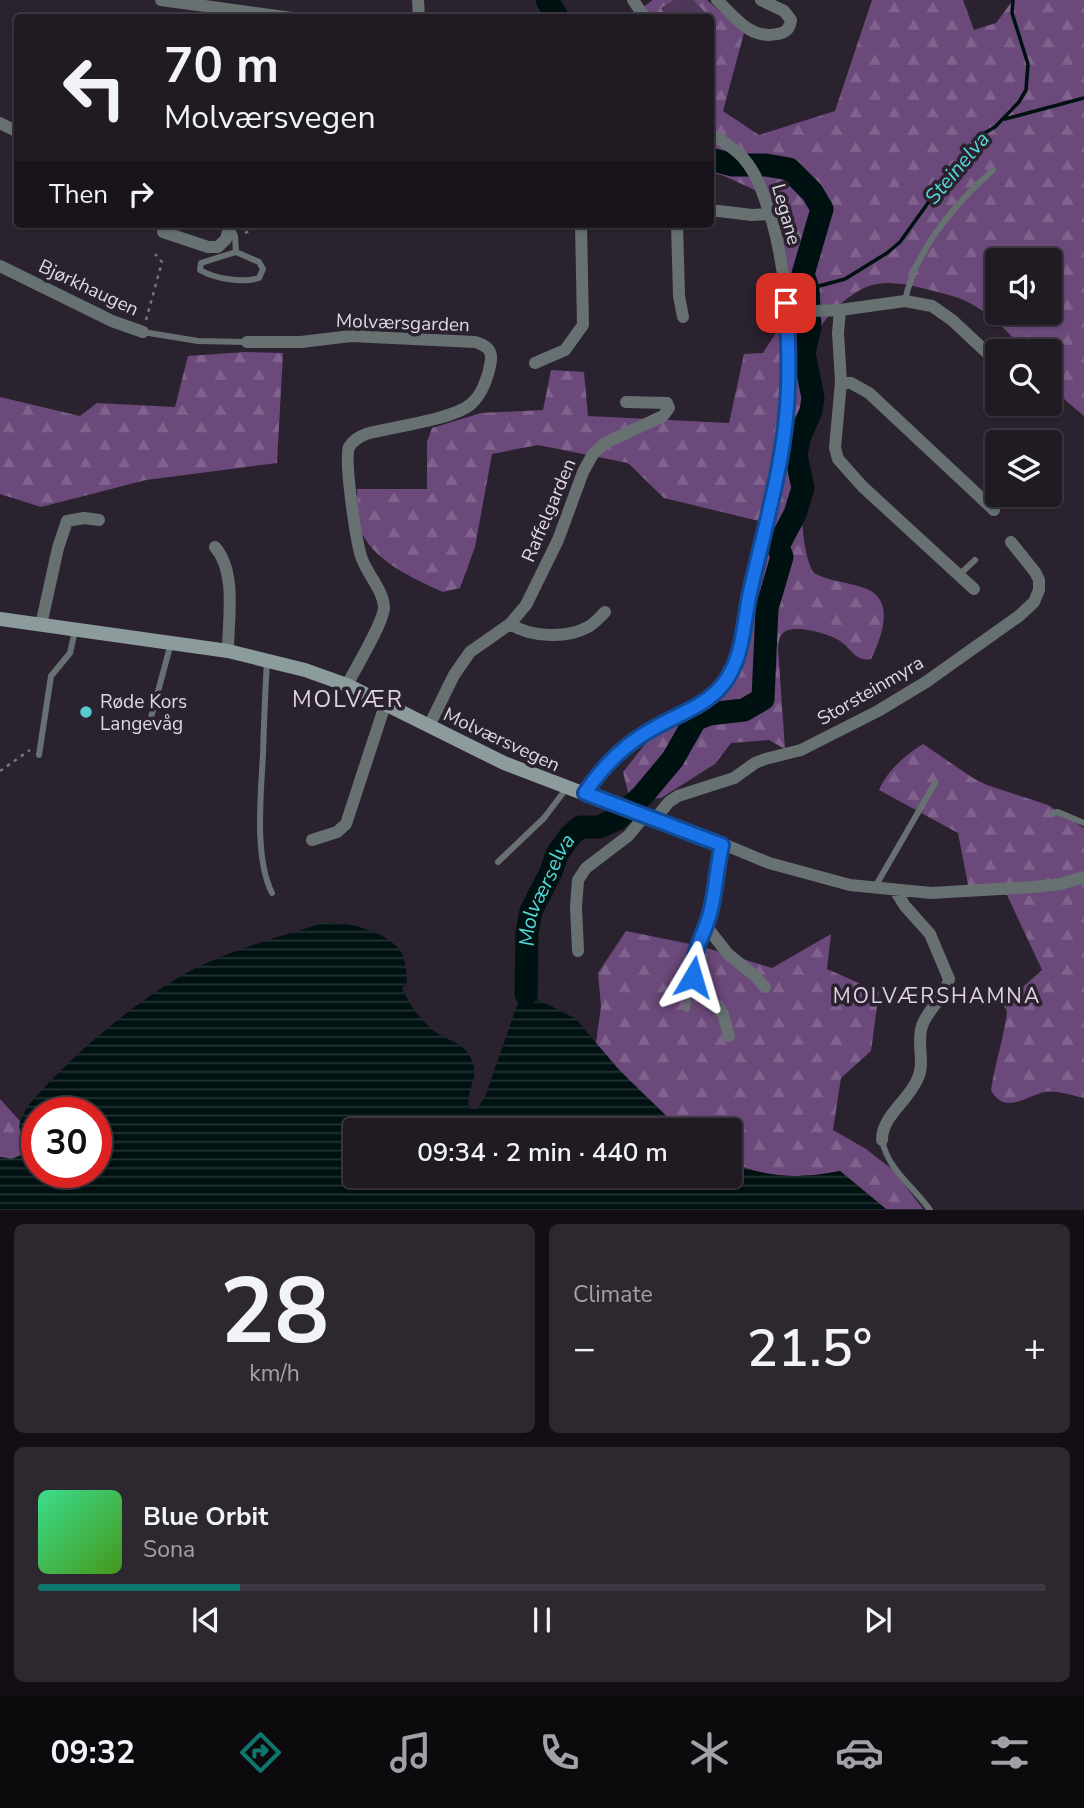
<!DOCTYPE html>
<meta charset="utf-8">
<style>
:root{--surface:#201a23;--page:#2d2730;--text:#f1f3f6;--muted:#a2a1a6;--line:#3d3841;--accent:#0f766e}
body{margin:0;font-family:"Nunito Sans",sans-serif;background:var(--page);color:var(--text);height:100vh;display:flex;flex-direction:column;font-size:26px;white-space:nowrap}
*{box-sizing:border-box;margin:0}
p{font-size:23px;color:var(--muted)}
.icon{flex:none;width:38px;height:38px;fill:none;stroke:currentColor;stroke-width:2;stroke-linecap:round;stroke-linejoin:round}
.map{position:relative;height:1210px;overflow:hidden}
.side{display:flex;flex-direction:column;gap:14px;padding:14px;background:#120e13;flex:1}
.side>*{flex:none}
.guide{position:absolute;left:14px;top:14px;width:700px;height:214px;border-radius:7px;box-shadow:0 2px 5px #0004,0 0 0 2px var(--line);background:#201a23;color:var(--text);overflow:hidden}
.buttons{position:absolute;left:985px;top:248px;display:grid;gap:14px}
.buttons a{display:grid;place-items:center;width:77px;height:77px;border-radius:7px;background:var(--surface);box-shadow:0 2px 5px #0004,0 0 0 2px var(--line);font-size:35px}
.speed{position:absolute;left:21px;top:1097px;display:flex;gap:14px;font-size:35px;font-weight:700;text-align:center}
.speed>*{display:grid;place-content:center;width:91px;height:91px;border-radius:50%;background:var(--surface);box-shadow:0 2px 5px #0004,0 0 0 2px var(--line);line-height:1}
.speed .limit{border:10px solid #d22;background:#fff;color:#111}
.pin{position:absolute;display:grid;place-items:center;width:60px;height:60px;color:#fff;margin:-30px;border-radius:14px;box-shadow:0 4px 10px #0006}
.me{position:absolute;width:77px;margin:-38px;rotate:7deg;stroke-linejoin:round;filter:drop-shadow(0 0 5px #0008)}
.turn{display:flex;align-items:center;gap:24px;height:147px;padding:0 35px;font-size:32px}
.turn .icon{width:91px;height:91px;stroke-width:2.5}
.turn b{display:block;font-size:49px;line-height:60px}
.then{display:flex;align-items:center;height:66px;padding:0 35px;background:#0003;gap:14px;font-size:26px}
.big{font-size:52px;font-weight:600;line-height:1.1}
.side .widget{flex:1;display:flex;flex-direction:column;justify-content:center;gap:10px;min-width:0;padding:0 24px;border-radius:10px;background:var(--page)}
.side .dial{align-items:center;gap:0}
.dial b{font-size:91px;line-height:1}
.song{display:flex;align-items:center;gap:21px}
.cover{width:84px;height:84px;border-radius:10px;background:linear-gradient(135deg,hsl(150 70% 55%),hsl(100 70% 35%))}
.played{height:7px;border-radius:4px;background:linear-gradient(90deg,var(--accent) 20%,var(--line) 20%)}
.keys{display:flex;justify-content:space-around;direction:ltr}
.heat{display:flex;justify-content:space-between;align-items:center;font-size:38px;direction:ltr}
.side .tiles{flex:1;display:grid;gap:14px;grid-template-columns:1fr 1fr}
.widget:last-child{grid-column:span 2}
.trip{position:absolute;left:343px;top:1118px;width:399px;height:70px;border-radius:7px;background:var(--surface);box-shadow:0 2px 5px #0004,0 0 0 2px var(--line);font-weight:600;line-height:70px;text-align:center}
.tabs{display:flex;height:112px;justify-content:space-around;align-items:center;background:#0d0a0e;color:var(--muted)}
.tabs .icon{width:49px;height:49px}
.tabs .active{color:var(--accent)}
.tabs b{font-size:32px;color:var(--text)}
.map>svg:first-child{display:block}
.forest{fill:url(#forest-firs);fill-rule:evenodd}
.park{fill:#4e3758}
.water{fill:url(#water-rules);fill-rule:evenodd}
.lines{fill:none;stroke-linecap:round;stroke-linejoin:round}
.stream{stroke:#011;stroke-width:3.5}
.river{stroke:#011;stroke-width:23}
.path{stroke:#7a737e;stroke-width:2.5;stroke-dasharray:3.5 5;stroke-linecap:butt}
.lane{stroke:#677171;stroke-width:6}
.street{stroke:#677171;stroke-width:12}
.secondary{stroke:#8c9c9c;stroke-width:14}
.route-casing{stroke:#114b97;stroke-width:18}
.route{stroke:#1a73e8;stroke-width:12}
.poi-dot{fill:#52cdcc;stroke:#2b222f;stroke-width:2.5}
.labels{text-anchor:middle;stroke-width:7;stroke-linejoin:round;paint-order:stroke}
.street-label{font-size:19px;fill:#ded9e1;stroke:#2b222f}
.poi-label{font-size:19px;fill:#ded9e1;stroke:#2b222f;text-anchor:start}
.water-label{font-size:21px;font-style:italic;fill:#52dad9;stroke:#2b222f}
.neighbourhood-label{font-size:21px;letter-spacing:2px;fill:#ded2e3;stroke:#2b222f}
.quarter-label{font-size:23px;letter-spacing:2px;fill:#ded2e3;stroke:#2b222f}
</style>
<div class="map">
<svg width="1084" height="1210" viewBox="0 0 1084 1210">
<defs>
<pattern id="forest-firs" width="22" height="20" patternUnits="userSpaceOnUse" patternTransform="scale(1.75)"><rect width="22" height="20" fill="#6b497a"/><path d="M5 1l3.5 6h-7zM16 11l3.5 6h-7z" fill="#80638d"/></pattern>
<pattern id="water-rules" width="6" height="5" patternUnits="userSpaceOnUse" patternTransform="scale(1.75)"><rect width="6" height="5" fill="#011"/><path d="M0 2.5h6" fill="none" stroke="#253333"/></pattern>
</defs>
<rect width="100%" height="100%" fill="#2b222f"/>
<path class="forest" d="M653 0H707L744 33 723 111 759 135 835 111 872 0H963L974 30 996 23 1013 0H1084V416L1065 400 1050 375V352H1027C1011 335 995 318 975 306 961 297 945 294 930 290 913 286 895 281 877 284 853 287 820 320 812 343 807 356 806 371 803 385 802 423 794 545 814 573 830 582 850 582 867 589 896 602 881 638 871 659 855 662 852 649 840 641 830 634 793 623 783 633 779 636 779 642 778 648L785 749 769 740 731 743 715 764 661 798 630 800 623 772 657 729 712 702 742 666 775 525 664 498 628 463 538 445 492 454 475 547 460 588 443 592C414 579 378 563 362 534 356 523 358 502 357 489H427V442L432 428 481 413 543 410 551 370 584 372 588 416 729 423 744 354 763 353 789 312 772 198 722 175 711 173 710 18 642 17 640 9ZM998 261H1050V313H998Z
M245 352 283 353 277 463 146 480 41 507 0 494V397L80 416 97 403 175 407 188 356Z
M923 744 973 778 987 785 1048 805 1084 828V1098C1073 1096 1056 1090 1045 1092 1028 1095 1004 1116 991 1090 995 1063 1004 1038 1007 1011L1003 1005 1042 970 1007 895 969 890 958 833 879 790C887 771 906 754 923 744Z
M626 931 700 946 772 968 831 934 827 969 879 992 871 1051 841 1078 833 1130 866 1149 893 1170 923 1209H886L840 1171C801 1179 766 1178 730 1162V1130H681L637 1090 596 1043 601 1006 598 973Z
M0 1099 20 1121 24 1154 12 1159 0 1157Z"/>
<path class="park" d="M674 0H693L710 17H666L661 8Z"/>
<path class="water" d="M332 922C354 924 385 932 400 950 406 959 406 973 407 984L402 988C409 1004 420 1020 434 1031 444 1039 460 1042 467 1052 486 1077 462 1090 470 1109H477L485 1097 522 991 576 1019 617 1068 681 1130H355V1176H730V1162C766 1178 801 1179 840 1171L886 1209H0V1157L12 1159 24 1154 19 1124 27 1107C68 1058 139 997 196 968 235 948 281 937 322 923ZM37 1113H96V1172H37Z"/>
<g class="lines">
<path class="stream" d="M1005 119 1084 98
M808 289 845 279 887 253 900 242 943 182 983 134 995 127 1019 102 1026 90 1028 64 1012 13 1013 0"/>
<g class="river">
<path d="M547 0 558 18"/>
<path id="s1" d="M526 994 527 933 531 911 551 872 557 854 570 836 580 827H599L617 819 642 796 673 759 695 720 709 714 744 710 763 699 767 608 782 557 778 546 795 514 803 488 796 455 799 438 811 411 813 398 804 353 810 327 808 289 803 274 822 209 812 192 789 169 766 165H733L710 159"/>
</g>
<path class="path" d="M245 233 265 224
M146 320 162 262 155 254
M0 771 30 750"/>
<path class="lane" d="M231 226 235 236 236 252 201 263 200 270C215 279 243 283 259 278L263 269 259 262 236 252
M905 301C915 250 955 204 993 170
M143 332 198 341 247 342
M959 575 975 560
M267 662C265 692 264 723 263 754 261 794 254 857 272 893
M149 725 171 643
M39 755 51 676 70 653 75 631
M1052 813 1058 812 1084 823
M498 862 544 818 566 789
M875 887 935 783
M687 1009 689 995 695 985
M882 1140C888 1170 913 1186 930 1210"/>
<path class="street" d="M161 0 292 18
M418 0 419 18
M633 0 645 18
M717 0C734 16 750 40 777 34 786 33 790 28 791 20L784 11 761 0
M0 123 18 132
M710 210 752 215 770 214
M677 224 679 296 683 317
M163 232 208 247H218L226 239 230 224
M0 266 112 321 143 332
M840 310 838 333 841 382 835 448 838 459 863 487 974 589
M787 312 840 310 905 301 932 306 952 320 998 363
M247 342H301L351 336 475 342C485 345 492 349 491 360 489 375 482 395 471 404 452 420 391 427 366 434 359 437 353 440 349 447 344 460 356 543 362 559 368 575 383 590 384 607 384 622 355 669 347 685
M535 363 565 350 583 325 581 224
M841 382 851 383 869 393 994 510
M215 547C237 572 228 619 228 651
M510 624C530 637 566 639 588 627 595 623 599 618 605 612
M41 625 58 548 67 521 84 518 99 520
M429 726 454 675 470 652 510 624 526 605 558 540 583 472 593 454 605 443 663 416 669 408 667 403 626 402
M585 793C601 769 619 749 644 734 676 713 712 704 732 669 747 644 748 601 755 572 782 454 805 341 772 221 765 200 759 176 744 159 735 148 722 141 710 133
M619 807 704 836 769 863 850 885 931 893 1033 887 1061 884 1084 877
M654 820 669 802 678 796 734 778 755 763 765 759 801 750 878 711 926 682 1019 616 1034 602 1039 590V580L1035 572 1011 542
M312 840 337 832 346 824 385 705
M722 845 711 909 706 926 696 947 693 977 695 985 723 1014 729 1036
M706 926 728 954 754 975 765 987
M578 951 576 907 578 880 586 868 628 836 644 817
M882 1140C882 1116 908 1101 917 1080 926 1063 916 1044 922 1026 928 1008 945 998 949 979L930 934 905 906 895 890"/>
<path class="secondary" d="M0 619 228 651 305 670 347 685 504 763 619 807"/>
</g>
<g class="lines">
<defs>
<path id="route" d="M693 977C692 947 705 936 711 909 716 888 717 866 722 845L585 793C604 764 627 742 658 726 679 714 704 706 721 687 743 661 743 628 749 597 764 528 786 459 788 388 789 360 788 331 786 303"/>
</defs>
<use href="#route" class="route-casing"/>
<use href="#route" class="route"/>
</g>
<circle class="poi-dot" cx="86" cy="712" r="7"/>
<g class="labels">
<g class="street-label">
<text transform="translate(787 214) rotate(74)" y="7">Legane</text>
<text transform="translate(89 287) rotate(25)" y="7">Bjørkhaugen</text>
<text transform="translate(403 322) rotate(2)" y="7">Molværsgarden</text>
<text transform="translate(548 510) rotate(-67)" y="7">Raffelgarden</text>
<text transform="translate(870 690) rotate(-30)" y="7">Storsteinmyra</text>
<text transform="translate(502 739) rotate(25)" y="7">Molværsvegen</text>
</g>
<g class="poi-label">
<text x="100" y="708">Røde Kors<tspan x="100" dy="22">Langevåg</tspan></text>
</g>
<g class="water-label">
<text transform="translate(957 168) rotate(-50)" y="7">Steinelva</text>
<text dy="7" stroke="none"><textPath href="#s1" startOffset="108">Molværselva</textPath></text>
</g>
<g class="neighbourhood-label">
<text x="937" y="1003">MOLVÆRSHAMNA</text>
</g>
<g class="quarter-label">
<text x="348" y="707">MOLVÆR</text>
</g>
</g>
</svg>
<div class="buttons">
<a><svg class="icon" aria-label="sound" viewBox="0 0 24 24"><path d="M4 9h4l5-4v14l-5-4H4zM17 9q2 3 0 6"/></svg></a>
<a><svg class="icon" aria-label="search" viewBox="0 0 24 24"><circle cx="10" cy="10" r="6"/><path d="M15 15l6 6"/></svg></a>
<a><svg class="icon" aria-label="layers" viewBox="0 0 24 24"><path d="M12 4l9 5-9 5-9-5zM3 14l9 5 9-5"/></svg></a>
</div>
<div class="speed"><div class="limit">30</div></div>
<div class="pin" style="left:786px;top:303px;background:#d93025"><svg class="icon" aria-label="arrive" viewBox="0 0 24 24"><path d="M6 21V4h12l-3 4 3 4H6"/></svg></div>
<svg class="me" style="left:693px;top:977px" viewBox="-20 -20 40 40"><path d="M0-17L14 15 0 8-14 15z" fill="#1a73e8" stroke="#fff" stroke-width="4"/></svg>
<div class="trip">09:34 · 2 min · 440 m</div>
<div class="guide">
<div class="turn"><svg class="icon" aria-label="left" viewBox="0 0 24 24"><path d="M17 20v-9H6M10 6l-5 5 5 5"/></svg><div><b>70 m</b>Molværsvegen</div></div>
<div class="then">Then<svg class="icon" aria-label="right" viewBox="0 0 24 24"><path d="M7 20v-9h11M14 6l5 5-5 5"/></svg></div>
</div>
</div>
<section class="side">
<div class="tiles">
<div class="widget dial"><b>28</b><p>km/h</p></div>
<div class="widget"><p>Climate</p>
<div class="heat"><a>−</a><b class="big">21.5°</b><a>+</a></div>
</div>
<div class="widget">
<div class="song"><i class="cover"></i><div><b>Blue Orbit</b><p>Sona</p></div></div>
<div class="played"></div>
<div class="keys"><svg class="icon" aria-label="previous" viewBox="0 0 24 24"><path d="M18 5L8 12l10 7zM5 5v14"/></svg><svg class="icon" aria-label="pause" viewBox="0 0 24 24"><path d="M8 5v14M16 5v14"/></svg><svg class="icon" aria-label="next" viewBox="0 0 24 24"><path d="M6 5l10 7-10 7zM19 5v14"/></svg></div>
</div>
</div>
</section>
<nav class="tabs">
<b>09:32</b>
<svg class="icon active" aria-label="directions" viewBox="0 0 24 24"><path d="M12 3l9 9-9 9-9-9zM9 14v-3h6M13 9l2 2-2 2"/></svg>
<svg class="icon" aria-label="music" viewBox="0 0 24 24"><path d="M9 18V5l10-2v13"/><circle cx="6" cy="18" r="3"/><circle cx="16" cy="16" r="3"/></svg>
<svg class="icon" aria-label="phone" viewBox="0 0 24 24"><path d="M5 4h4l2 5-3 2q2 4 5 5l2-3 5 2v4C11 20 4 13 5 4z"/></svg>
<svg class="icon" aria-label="climate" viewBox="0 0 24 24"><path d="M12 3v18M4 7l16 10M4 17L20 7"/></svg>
<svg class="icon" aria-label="car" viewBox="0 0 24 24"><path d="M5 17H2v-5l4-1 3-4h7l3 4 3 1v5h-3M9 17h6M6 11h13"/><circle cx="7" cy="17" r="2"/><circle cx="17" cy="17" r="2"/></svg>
<svg class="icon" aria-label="filters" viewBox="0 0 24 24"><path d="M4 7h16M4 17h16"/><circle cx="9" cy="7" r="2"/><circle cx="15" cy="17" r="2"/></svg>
</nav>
